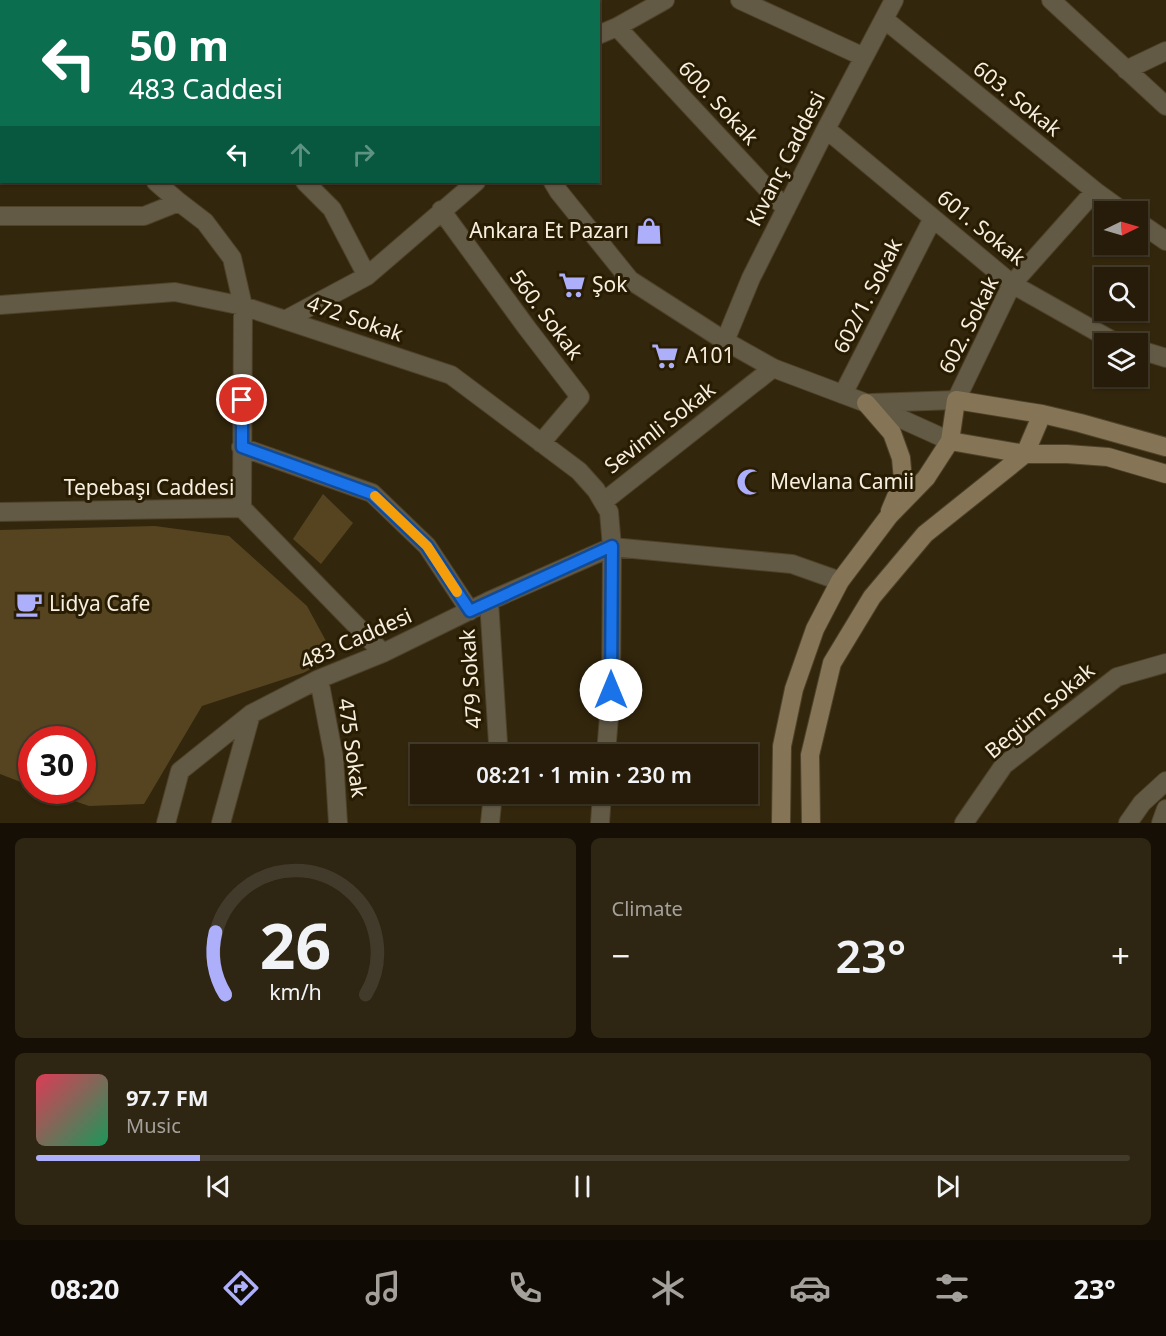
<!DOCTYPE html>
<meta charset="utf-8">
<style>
:root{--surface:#261c09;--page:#2e2512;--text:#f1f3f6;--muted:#a4a19c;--line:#423a2a;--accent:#adaffb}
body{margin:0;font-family:"Noto Sans",sans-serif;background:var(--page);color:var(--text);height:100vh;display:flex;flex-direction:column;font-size:22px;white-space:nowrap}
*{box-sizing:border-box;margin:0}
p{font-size:20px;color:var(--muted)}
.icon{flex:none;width:33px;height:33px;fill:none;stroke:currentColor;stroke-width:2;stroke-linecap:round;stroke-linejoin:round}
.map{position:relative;height:823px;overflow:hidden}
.drawer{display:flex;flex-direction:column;gap:15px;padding:15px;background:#150f05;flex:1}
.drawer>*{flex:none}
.guide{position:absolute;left:0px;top:0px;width:600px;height:183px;box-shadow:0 2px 4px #0004,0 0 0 2px var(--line);background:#0b6e4f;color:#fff;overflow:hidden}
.needle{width:39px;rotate:85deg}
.tools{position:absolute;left:1094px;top:201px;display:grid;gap:12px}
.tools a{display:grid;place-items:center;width:54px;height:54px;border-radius:0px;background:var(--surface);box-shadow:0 2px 4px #0004,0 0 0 2px var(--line);font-size:30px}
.speed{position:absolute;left:18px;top:726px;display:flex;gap:12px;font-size:30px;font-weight:700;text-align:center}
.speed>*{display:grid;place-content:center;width:78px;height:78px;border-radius:50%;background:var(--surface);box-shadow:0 2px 4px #0004,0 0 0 2px var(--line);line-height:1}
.speed .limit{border:9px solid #d22;background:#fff;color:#111}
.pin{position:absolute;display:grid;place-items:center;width:51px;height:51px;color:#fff;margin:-26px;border:3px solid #fff;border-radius:50%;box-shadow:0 2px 6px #0007}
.me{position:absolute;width:66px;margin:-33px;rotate:0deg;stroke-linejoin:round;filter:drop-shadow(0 0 4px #0008)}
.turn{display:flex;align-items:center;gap:21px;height:126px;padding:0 30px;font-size:27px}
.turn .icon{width:78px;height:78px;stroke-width:2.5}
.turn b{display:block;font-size:42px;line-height:51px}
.lanes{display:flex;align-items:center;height:57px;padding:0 30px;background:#0003;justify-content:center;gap:30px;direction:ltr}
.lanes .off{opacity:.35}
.big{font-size:45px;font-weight:600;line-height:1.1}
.drawer .card{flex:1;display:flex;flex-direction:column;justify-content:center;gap:9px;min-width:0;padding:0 21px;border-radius:9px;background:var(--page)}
.drawer .dial{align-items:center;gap:0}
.dial svg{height:156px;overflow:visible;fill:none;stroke:var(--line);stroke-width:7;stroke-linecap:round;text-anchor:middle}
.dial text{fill:var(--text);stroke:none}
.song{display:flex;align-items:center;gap:18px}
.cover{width:72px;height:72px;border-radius:9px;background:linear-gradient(135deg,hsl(350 70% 55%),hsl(150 70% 35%))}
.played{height:6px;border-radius:3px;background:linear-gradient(90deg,var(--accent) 15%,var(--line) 15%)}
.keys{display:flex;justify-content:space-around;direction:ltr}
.heat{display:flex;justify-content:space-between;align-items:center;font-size:33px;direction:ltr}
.drawer .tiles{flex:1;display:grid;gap:15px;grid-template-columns:1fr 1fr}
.card:last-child{grid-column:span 2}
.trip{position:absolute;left:410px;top:744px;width:348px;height:60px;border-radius:0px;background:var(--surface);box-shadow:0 2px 4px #0004,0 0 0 2px var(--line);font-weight:600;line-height:60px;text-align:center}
.menu{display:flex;height:96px;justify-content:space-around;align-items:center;background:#0f0b04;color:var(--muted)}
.menu .icon{width:42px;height:42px}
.menu .on{color:var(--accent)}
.menu b{font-size:27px;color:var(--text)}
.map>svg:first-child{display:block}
.green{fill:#564420}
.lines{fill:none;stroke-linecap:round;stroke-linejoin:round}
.minor-casing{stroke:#4e422a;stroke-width:20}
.tertiary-casing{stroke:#4e422a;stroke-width:20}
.secondary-casing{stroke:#4e422a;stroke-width:20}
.minor{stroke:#635a46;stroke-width:18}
.tertiary{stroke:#635a46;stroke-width:18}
.secondary{stroke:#857556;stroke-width:18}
.route-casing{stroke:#114b97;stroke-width:15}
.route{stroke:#1a73e8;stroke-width:10}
.slow{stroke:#f59e0b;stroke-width:10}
.labels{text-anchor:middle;stroke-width:6;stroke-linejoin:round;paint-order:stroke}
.street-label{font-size:21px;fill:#f7efe0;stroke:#281c03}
.poi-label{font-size:21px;fill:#f7efe0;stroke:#281c03;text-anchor:start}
</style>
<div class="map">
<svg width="1166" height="823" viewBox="0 0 1166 823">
<rect width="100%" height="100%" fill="#32260c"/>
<path class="green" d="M323 494 353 523 321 564 293 539Z
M155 526 229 536 307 606 326 641 333 658 303 673 202 706 144 804 89 806 45 791 82 790V740H32L31 786 0 774V530Z"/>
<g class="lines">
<defs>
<path id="minor" d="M38 0 40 2
M362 0 365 2
M740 0 864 57
M1051 0 1166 106
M884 19 1095 191 1124 212
M0 25 2 23
M617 27 786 209
M598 35 617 27 665 0
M1126 70 1166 51
M826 129 1012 284 1113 341 1120 344
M156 182 179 202
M305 182 332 209 367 276
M441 210 527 328 580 397 541 443
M0 216H144L179 202 205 222 232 258 243 306 242 508
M1137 221 1166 241
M0 305 175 292 243 306 451 375 579 471 596 490 609 512 612 547 611 690 606 754
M285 320 367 276 476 182
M725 341 751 278 826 129 894 0
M1137 349 1166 358
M843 394 933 218
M956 400 1012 284 1095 191
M241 447 372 493 427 546 470 611
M603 502 773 368
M0 512 242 508 383 653
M489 601 498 743 497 754
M319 679 334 758 338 823
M166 823 180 771 251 714 319 679 383 653 489 601 612 547 792 564 840 581
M221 823 251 714
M490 823 493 794
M600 823 602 794
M964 823 1004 765 1117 677 1166 663
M1128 823 1142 803 1166 781
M1161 823 1166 809"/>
<path id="tertiary" d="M467 0V2
M553 182 559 192 630 280 725 341 773 368 866 403 950 441
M871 403 956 400"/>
<path id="secondary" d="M866 403 892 433 901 458 903 480 890 511
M950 441 1025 454H1067L1108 457 1166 474
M781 823 782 746 794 689 815 629 840 581 889 516 926 478 950 441 956 400 1042 414 1080 423 1166 447
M811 823 810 755 832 663 872 597 925 534 1025 454 1042 414"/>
</defs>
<use href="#minor" class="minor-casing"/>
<use href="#tertiary" class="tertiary-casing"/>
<use href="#secondary" class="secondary-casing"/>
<use href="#minor" class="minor"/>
<use href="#tertiary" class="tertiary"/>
<use href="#secondary" class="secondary"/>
</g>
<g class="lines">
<defs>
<path id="route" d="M242 400V447L372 494 427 546 470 611 612 546 611 690"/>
</defs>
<use href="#route" class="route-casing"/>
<use href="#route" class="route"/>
<path class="slow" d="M375 496 427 546 457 592"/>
</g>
<defs>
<symbol id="shop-bare" viewBox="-9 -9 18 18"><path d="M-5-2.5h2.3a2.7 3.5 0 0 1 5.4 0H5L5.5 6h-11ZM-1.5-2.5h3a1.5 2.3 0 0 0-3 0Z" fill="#adaffb" stroke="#281c03" stroke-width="2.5" paint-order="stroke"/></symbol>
<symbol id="supermarket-bare" viewBox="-9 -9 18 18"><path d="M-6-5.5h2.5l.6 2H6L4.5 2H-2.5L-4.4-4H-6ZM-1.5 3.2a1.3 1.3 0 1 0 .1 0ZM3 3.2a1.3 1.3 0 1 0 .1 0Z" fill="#adaffb" stroke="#281c03" stroke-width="2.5" paint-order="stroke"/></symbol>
<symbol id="mosque-bare" viewBox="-9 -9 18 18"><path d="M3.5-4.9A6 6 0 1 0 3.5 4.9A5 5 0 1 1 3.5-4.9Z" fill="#adaffb" stroke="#281c03" stroke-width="2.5" paint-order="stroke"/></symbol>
<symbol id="cafe-bare" viewBox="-9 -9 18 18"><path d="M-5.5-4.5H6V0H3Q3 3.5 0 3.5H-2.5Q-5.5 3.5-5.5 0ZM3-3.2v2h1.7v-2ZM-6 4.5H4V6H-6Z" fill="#adaffb" stroke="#281c03" stroke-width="2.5" paint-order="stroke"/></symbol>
</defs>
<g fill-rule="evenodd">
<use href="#shop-bare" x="630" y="212" width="38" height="38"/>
<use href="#supermarket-bare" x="553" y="266" width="38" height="38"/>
<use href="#supermarket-bare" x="646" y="337" width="38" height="38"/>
<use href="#mosque-bare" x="731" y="463" width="38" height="38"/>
<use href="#cafe-bare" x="10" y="585" width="38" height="38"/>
</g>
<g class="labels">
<g class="street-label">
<text transform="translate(1017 99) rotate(39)" y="7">603. Sokak</text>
<text transform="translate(718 103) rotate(47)" y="7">600. Sokak</text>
<text transform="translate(786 159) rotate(-63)" y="7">Kıvanç Caddesi</text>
<text transform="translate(981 228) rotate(39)" y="7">601. Sokak</text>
<text transform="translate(868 296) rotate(-63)" y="7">602/1. Sokak</text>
<text transform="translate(546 315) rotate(53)" y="7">560. Sokak</text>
<text transform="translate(355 319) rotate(19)" y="7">472 Sokak</text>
<text transform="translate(969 325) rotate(-63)" y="7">602. Sokak</text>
<text transform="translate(660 428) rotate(-38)" y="7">Sevimli Sokak</text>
<text x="149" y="495">Tepebaşı Caddesi</text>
<text transform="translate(356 639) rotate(-24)" y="7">483 Caddesi</text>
<text transform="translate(471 679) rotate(-94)" y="7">479 Sokak</text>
<text transform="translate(1040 711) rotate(-40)" y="7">Begüm Sokak</text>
<text transform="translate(352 748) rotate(82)" y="7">475 Sokak</text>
</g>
<g class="poi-label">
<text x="629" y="238" text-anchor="end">Ankara Et Pazarı</text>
<text x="592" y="292">Şok</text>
<text x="685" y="363">A101</text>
<text x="770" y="489">Mevlana Camii</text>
<text x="49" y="611">Lidya Cafe</text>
</g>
</g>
</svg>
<div class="tools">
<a><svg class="needle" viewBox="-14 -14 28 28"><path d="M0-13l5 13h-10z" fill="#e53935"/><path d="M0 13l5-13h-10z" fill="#a4a19c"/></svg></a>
<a><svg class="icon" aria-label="search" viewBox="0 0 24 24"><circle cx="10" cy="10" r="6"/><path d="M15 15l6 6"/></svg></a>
<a><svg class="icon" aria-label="layers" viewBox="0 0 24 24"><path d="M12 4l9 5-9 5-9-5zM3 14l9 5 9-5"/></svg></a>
</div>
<div class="speed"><div class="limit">30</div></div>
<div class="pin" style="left:242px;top:400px;background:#d93025"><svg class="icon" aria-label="arrive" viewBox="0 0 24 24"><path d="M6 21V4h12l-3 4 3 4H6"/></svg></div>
<svg class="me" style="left:611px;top:690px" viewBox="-20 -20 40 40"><circle r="19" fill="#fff"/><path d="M0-13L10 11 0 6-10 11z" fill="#1a73e8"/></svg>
<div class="trip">08:21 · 1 min · 230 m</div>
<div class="guide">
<div class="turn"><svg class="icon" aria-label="left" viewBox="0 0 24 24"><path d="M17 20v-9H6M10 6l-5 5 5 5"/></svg><div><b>50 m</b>483 Caddesi</div></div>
<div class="lanes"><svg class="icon" aria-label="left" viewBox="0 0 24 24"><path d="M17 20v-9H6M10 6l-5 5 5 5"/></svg><svg class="icon off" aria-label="ahead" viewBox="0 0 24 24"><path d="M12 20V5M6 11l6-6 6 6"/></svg><svg class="icon off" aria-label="right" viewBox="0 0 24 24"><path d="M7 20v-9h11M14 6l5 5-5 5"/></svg></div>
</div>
</div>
<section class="drawer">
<div class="tiles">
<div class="card dial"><svg viewBox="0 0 100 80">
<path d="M14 69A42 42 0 1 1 86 69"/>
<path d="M14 69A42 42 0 0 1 9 37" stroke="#adaffb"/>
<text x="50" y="56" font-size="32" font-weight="700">26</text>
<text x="50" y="72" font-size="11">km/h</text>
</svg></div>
<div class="card"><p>Climate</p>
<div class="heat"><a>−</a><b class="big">23°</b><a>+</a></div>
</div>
<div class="card">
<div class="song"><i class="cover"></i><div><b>97.7 FM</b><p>Music</p></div></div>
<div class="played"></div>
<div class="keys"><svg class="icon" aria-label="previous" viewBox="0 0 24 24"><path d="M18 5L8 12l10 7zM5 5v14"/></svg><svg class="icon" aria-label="pause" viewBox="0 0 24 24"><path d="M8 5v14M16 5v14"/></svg><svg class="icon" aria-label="next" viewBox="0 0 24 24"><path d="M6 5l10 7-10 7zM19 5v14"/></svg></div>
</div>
</div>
</section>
<nav class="menu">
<b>08:20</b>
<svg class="icon on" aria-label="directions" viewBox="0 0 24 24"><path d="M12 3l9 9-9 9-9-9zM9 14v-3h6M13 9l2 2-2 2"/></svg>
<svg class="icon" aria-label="music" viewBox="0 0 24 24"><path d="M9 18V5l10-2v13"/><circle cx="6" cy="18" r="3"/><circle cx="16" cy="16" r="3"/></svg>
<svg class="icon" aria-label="phone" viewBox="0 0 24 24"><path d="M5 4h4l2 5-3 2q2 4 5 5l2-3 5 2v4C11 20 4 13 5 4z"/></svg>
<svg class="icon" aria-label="climate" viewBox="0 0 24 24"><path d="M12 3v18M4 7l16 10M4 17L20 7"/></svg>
<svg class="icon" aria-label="car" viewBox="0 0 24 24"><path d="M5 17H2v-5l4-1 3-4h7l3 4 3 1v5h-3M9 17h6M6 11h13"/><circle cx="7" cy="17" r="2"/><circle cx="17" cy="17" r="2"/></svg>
<svg class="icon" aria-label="filters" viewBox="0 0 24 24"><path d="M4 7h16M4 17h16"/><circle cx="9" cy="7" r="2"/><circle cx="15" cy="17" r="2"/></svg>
<b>23°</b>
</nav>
